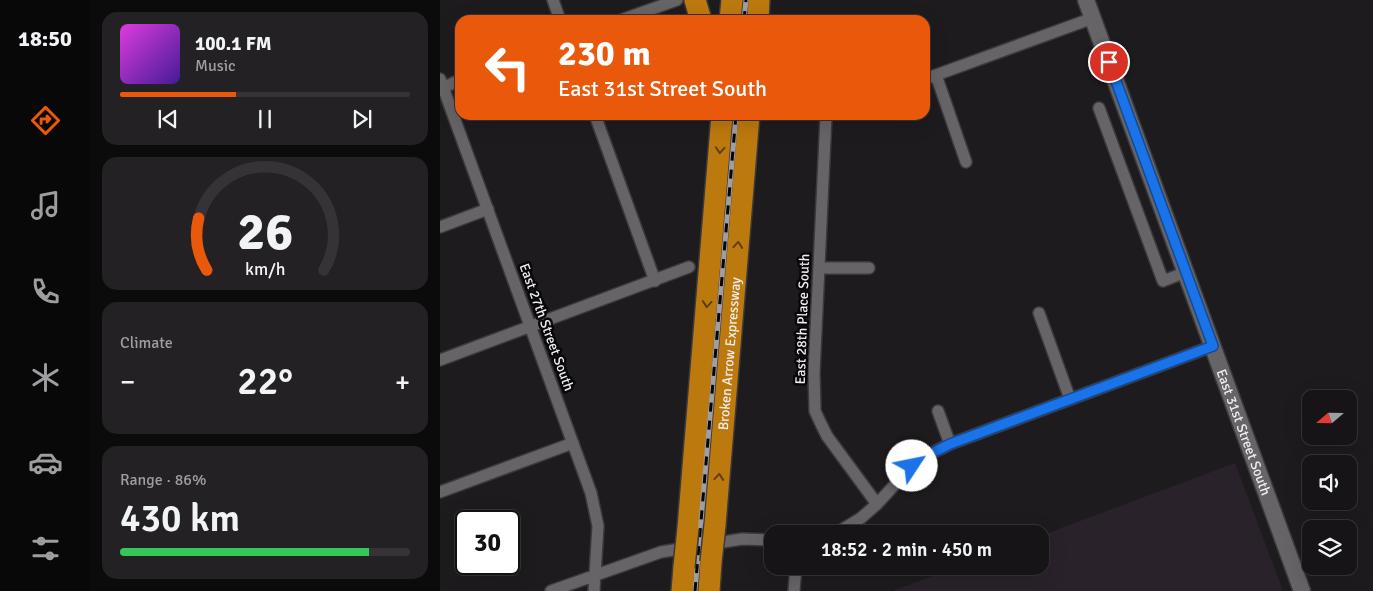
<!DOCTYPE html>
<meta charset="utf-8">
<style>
:root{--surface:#161416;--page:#232123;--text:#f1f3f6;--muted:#9e9ea1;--line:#353335;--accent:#ea580c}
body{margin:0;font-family:Signika,sans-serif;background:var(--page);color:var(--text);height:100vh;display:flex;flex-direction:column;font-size:19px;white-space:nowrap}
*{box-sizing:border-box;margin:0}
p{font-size:16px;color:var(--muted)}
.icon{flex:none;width:28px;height:28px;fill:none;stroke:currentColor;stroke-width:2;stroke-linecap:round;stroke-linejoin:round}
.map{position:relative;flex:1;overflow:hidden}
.drawer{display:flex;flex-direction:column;gap:12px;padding:12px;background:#0c0b0c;width:350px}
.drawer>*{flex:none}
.top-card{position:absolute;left:15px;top:15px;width:475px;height:105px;border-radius:15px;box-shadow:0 5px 20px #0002,0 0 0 1px var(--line);background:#ea580c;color:#fff;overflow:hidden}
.needle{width:32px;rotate:250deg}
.tools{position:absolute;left:862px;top:390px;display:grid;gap:10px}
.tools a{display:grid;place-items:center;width:55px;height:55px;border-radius:10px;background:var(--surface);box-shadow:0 5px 20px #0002,0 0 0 1px var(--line);font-size:25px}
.speed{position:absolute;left:15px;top:510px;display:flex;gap:10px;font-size:25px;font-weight:700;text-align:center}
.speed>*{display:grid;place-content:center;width:65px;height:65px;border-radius:50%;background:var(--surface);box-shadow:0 5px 20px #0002,0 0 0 1px var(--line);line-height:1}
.speed .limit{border:2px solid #111;border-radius:8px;background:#fff;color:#111}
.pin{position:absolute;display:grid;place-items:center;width:42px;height:42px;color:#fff;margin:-21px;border:2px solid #fff;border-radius:50%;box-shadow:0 1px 5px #0007}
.me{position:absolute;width:55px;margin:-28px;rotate:56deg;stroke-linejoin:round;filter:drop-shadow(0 0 4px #0008)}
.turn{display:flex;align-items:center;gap:18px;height:105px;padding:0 20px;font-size:22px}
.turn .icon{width:65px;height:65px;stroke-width:2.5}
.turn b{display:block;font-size:35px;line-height:42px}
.big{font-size:38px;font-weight:600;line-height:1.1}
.drawer .tile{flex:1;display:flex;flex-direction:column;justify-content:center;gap:8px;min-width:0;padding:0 18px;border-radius:15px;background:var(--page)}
.drawer .dial{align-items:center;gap:0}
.dial svg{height:130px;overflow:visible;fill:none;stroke:var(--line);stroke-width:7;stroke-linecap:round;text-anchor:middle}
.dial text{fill:var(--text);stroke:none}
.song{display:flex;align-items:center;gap:15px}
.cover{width:60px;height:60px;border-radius:8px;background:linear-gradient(135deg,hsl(300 70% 55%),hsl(260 70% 35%))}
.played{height:5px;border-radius:2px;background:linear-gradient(90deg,var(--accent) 40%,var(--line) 40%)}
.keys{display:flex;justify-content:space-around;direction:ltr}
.heat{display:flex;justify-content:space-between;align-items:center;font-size:28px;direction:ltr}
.charge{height:8px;border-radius:4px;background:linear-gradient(90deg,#34c759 86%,var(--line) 0)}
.trip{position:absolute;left:324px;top:525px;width:285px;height:50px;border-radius:15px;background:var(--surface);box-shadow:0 5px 20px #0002,0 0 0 1px var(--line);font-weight:600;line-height:50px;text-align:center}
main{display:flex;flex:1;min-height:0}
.menu{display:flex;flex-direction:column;width:90px;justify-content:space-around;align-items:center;background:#090809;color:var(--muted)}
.menu .icon{width:35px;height:35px}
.menu .on{color:var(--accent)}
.menu b{font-size:22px;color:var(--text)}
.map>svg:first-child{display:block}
.built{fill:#29222a}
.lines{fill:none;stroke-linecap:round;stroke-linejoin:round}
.street-casing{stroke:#3b393b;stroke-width:14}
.secondary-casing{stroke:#3b393b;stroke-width:19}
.highway-casing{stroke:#3b393b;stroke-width:24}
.street{stroke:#676468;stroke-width:11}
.secondary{stroke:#676468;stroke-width:16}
.highway{stroke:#bc790e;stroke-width:21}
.rail-casing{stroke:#a19ea1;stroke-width:5}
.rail{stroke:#070608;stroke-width:3;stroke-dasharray:9;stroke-linecap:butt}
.highway-bridge-casing{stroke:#3b393b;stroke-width:24;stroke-linecap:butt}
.highway-bridge{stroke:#bc790e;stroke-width:21}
.oneway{stroke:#62400b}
.route-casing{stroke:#114b97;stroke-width:12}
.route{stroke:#1a73e8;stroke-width:9}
.labels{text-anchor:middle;stroke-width:5;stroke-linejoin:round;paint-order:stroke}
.street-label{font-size:14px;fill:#efedef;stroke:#070608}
</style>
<main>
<nav class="menu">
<b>18:50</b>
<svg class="icon on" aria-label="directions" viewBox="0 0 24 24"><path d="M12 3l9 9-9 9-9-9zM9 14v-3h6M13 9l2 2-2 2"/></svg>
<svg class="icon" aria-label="music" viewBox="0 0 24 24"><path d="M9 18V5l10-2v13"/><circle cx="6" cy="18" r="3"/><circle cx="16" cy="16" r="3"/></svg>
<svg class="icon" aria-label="phone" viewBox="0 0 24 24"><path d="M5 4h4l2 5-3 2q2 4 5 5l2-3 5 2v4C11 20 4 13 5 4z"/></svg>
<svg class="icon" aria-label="climate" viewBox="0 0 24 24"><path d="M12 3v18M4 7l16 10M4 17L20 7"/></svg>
<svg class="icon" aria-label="car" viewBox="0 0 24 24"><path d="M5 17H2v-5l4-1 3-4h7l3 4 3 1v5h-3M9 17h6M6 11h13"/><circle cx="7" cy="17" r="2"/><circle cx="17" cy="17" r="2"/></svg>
<svg class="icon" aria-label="filters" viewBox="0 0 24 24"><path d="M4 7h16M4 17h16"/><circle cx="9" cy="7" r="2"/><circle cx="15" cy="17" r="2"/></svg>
</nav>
<section class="drawer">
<div class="tile">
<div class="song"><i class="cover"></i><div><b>100.1 FM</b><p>Music</p></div></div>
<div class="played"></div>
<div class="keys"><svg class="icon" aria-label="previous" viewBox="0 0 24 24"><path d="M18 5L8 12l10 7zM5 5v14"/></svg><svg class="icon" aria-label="pause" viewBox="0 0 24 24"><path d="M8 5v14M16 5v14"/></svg><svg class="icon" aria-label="next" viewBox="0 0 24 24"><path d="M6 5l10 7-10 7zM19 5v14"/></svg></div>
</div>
<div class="tile dial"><svg viewBox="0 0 100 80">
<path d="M14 69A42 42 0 1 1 86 69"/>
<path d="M14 69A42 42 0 0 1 9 37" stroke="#ea580c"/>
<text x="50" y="56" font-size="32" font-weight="700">26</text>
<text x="50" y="72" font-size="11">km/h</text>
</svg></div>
<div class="tile"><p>Climate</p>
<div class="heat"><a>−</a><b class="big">22°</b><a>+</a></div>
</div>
<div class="tile"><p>Range · 86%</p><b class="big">430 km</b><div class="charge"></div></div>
</section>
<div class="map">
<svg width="933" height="591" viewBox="0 0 933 591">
<rect width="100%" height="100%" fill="#1e1b1e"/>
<path class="built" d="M795 463 843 591H453L519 566H600V536Z"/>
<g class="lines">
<defs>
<path id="street" d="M113 0 120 20
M181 20 237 0
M496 75 526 162
M0 79 151 493 158 526 154 591
M485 79 653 18
M0 89 20 80
M659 108 723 281 746 272
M155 115 215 281
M389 115 386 116 374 373 375 411 381 424 387 436 437 504
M0 227 48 209
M379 268H429
M599 313 630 399
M0 360 249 267
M498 411 510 444
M0 492 133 443
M395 534 421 518 437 504 472 466 486 456 510 444 773 346
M111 591 221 552 302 539 332 540
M354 591 356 566"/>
<g id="secondary">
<path id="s1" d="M646 0 862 591"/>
</g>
<g id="highway">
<path d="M255 0 261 20"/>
<path d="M290 20 292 0"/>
<path d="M318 20 319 0"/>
<path id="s2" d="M275 525 309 115"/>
<path d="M248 528 282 115"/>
<path d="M242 591 244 567"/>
<path d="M269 591 271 562"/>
</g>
</defs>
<use href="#street" class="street-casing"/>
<use href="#secondary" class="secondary-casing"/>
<use href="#highway" class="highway-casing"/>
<use href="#street" class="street"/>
<use href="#secondary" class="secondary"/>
<use href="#highway" class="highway"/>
<defs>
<path id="rail" d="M304 20 306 0
M255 591 296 115"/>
</defs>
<use href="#rail" class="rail-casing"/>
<use href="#rail" class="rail"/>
<defs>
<path id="highway-bridge" d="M271 562 275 525
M244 567 248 528"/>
</defs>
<use href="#highway-bridge" class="highway-bridge-casing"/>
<use href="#highway-bridge" class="highway-bridge"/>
</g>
<defs><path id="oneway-chevron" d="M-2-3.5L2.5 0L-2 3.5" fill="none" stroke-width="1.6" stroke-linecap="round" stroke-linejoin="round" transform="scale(1.25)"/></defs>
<g class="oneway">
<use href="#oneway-chevron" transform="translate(280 150) rotate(94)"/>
<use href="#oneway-chevron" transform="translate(298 245) rotate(-85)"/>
<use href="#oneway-chevron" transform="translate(267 304) rotate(95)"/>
<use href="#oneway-chevron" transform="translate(279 477) rotate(-85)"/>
</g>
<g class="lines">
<defs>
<path id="route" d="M472 466 486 456 510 444 773 346 669 62"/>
</defs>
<use href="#route" class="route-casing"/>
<use href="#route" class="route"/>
</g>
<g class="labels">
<g class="street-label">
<text transform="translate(362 319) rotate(-88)" y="5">East 28th Place South</text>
<text transform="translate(107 327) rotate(70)" y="5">East 27th Street South</text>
<text dy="5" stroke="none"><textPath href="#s2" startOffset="172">Broken Arrow Expressway</textPath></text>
<text dy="5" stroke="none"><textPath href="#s1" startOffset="460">East 31st Street South</textPath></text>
</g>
</g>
</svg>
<div class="tools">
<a><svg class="needle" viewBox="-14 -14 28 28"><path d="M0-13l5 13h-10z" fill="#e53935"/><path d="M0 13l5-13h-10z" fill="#9e9ea1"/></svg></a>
<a><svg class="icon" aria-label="sound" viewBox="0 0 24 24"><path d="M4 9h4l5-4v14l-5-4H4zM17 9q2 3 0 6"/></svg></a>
<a><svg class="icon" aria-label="layers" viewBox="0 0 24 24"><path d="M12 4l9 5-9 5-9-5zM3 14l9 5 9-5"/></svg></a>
</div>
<div class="speed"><div class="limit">30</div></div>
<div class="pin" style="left:669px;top:62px;background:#d93025"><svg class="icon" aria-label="arrive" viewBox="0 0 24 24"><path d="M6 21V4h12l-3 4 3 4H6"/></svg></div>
<svg class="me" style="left:472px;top:466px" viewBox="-20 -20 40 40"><circle r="19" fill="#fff"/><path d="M0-13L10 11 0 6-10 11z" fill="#1a73e8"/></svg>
<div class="trip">18:52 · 2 min · 450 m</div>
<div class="top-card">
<div class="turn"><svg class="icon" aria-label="left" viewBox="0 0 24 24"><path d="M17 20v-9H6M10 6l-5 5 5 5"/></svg><div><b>230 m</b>East 31st Street South</div></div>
</div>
</div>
</main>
